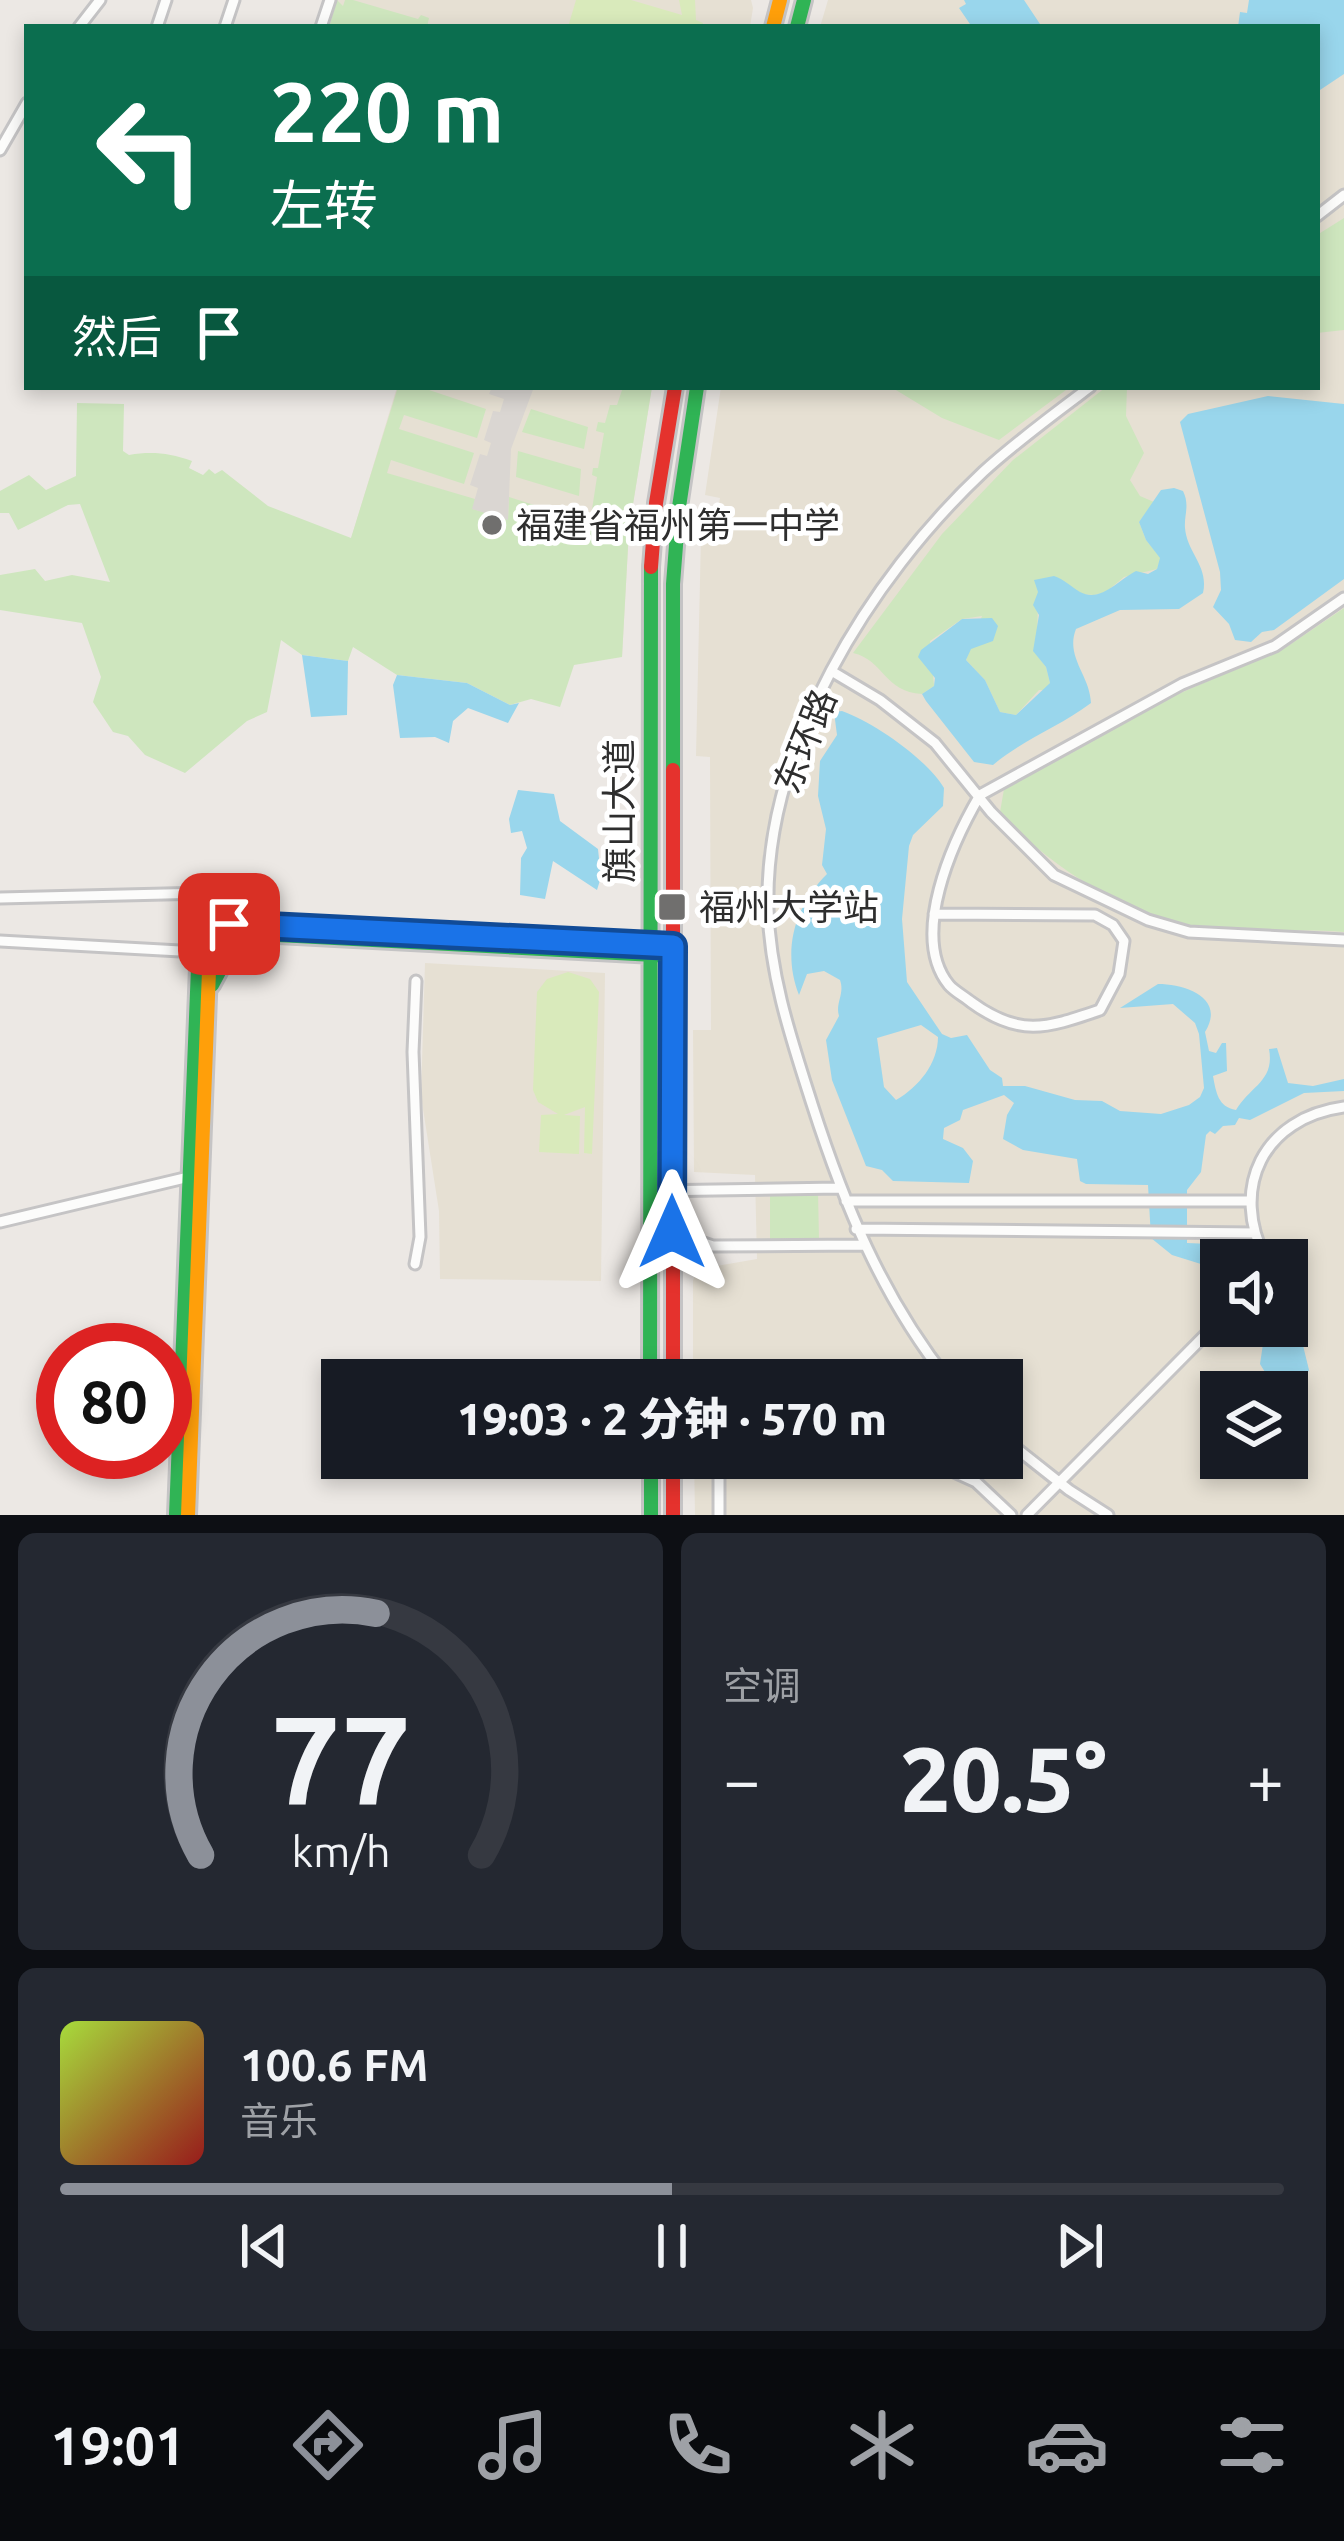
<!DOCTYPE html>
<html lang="zh">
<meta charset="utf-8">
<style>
:root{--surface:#171b24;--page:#242831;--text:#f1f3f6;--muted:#9ea1a6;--line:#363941;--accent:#8c9099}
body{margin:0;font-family:Ubuntu,"Noto Sans SC",sans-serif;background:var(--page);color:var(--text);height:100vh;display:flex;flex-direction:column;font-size:45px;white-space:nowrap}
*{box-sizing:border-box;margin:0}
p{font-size:39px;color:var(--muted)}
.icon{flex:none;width:66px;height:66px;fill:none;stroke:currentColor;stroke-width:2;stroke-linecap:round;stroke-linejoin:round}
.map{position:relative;height:1515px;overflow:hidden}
.side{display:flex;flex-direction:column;gap:18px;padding:18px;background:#0d0f14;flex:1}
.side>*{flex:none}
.hud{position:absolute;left:24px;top:24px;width:1296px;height:366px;border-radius:0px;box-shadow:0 6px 18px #0003;background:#0b6e4f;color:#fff;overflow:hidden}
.buttons{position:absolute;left:1200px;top:1239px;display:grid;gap:24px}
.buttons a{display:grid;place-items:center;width:108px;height:108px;border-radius:0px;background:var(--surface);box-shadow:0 6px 18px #0003;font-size:60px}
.speed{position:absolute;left:36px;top:1323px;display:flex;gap:24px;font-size:60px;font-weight:700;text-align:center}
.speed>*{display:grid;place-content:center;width:156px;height:156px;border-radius:50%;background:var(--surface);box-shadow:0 6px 18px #0003;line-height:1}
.speed .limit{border:18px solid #d22;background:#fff;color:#111}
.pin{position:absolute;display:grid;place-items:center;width:102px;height:102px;color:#fff;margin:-51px;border-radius:24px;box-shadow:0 6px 18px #0006}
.me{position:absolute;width:132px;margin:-66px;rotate:0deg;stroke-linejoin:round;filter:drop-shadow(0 0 9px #0008)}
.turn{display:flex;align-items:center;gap:42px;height:252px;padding:0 48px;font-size:54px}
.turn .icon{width:156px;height:156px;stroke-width:2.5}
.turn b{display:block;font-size:84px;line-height:102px}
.then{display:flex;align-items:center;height:114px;padding:0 48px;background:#0003;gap:24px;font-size:45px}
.big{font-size:90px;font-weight:800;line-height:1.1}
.side .card{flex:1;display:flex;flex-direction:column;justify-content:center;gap:18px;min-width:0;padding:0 42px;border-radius:18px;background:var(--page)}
.side .dial{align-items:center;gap:0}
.dial svg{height:312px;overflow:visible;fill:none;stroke:var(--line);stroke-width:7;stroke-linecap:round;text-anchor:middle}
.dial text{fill:var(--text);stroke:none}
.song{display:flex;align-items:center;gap:36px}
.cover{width:144px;height:144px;border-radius:18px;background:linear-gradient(135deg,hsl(80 70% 55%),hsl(0 70% 35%))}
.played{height:12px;border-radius:6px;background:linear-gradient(90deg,var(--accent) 50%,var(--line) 50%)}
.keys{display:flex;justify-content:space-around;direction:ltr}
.heat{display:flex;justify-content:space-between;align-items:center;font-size:66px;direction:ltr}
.side .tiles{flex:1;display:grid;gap:18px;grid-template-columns:1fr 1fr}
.card:last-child{grid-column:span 2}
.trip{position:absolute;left:321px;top:1359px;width:702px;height:120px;border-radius:0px;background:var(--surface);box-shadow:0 6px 18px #0003;font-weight:800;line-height:120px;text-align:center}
.dock{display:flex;height:192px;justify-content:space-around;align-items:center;background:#090b0e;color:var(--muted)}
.dock .icon{width:84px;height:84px}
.dock .active{color:var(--accent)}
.dock b{font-size:54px;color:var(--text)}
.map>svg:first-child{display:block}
.education{fill:#e6e0d3;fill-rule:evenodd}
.green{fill:#cee6be}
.pitch{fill:#d9eabb}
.plaza{fill:#dad6d2}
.water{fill:#99d6ec;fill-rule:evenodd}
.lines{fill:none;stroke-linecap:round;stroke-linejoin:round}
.street-casing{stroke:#c5c4c5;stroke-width:15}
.fast-casing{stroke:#c5c4c5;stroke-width:20}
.slow-casing{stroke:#c5c4c5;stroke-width:20}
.jam-casing{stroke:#c5c4c5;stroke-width:20}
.street{stroke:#fcfcfb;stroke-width:9}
.fast{stroke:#30b455;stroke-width:14}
.slow{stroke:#ff9f0a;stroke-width:14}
.jam{stroke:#e5322d;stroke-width:14}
.route-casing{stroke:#114b97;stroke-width:30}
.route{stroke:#1a73e8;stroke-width:21}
.poi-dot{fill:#706f6e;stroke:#fff;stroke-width:4.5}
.labels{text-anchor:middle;stroke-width:10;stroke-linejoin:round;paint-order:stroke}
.poi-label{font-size:36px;fill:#2e2e2e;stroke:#fff;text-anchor:start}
.street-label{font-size:36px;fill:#2e2e2e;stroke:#fff}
</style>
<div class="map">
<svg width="1344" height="1515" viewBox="0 0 1344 1515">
<rect width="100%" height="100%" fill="#ece8e4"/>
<path class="education" d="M337 0H751L753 8 750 27H329Z
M828 0H1344V1515H695L694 1458H1002V1380H693V1280L699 1269 757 1259 755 1175 694 1172 693 1030H711L710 757 696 756 701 536 713 537 720 498 705 495 721 387H1317V27H820ZM1221 1260H1287V1326H1221ZM1221 1392H1287V1458H1221Z
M397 387H652L629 529 622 657 337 585Z
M425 963 605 973 601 1281 440 1279 439 1211 421 1096Z"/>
<path class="green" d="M337 0 343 6 345 0H353L418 19 421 15 429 18 427 27H329Z
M1344 218V330L1317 333V235Z
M398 387H420L486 409 477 438 404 415 399 429 474 453 464 484 391 460 387 473 475 499 473 509 508 519 509 497 578 519 580 513 591 516 597 477 592 475 593 468H598L604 433 596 431 598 422 605 423 610 405H617L623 387H652L629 529 622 657 574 665 560 707 531 699 510 705 467 683 397 675 353 647 348 661 302 655 281 640 267 712 247 721 185 773 145 755 128 736 113 732 93 702 101 677 82 623 0 610V575L35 569 45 581 72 575 110 582 80 504 68 505 18 530 9 513H0V491L29 475 46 490 76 476 77 403 124 404 123 451 129 455C152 451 169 453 192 461L189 468 203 475 209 469 215 474 222 470 268 506 351 538Z
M891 387H1070L999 440 942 418Z
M1106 387H1127L1126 416 1144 453 1130 480 1140 496 1154 502 1139 522 1146 540 1161 558 1157 569 1124 577 1106 592 1094 595 1038 591 1037 655 1046 667 1050 683 1046 690H1039L1016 715 1000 712 985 680 966 660 982 616 962 619 930 641 934 686 922 694C884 692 884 660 853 653L942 534 1013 460Z
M531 409 588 427 584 449 522 432Z
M518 451 581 469 579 496 516 477Z
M1344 608V932C1298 928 1251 934 1206 928 1128 916 1052 870 1000 812L1004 789 1176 695 1288 646Z
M818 1191 819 1240 770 1241V1192Z"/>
<path class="pitch" d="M576 0H631L682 15 679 0H695L696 20 703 23 702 27H568Z
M568 972 590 979 599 992 592 1154 584 1153 585 1107 564 1115 580 1116 579 1154 539 1152 541 1115 558 1114 538 1102 533 1090 537 992 547 979Z"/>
<path class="plaza" d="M492 387H534L511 449 508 520 472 509 478 488 470 485 480 454 487 456 491 443 484 440 493 411 500 412 504 399 489 394Z"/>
<path class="water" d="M964 0H1024L1042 27H972L959 8 966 4Z
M1249 0H1344V74L1317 92V27H1238L1240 12 1247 13Z
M1268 396 1344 404V579L1274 630 1262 632 1251 642 1235 640 1229 624 1213 607 1221 590 1220 572 1180 422 1188 414Z
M1174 488 1183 491C1190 505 1184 515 1185 528 1187 553 1209 566 1203 593L1179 609 1120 610 1076 629C1065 657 1090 675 1091 703 1059 727 1024 739 993 765L974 762 926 701 922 694 934 686 935 678 918 657 921 650 962 619 992 618 998 626 993 641 971 649 966 660 985 680 1000 712 1016 715 1050 683 1046 667 1033 651 1039 615 1033 605 1038 592 1034 580 1054 576C1065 580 1070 586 1080 592 1101 603 1118 580 1136 571L1148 574 1157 569 1160 558 1146 540 1139 522 1161 490Z
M302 655 348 661 347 715 311 717Z
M397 675 467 683 510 705 519 703 508 723 468 708 453 721 449 743 435 737 400 738 393 685Z
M842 711C873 722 926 758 944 788L943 806 913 835 909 846 902 919 907 982 942 1034 951 1038 967 1035 990 1070 1002 1078 1003 1086H1025L1075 1100 1102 1101 1120 1111 1161 1114 1189 1105 1200 1097 1204 1088 1199 1034 1195 1023 1173 1004 1120 1008 1158 984C1186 984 1226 998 1205 1032L1209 1051 1216 1053 1222 1043H1226L1227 1071 1213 1076C1216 1092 1218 1107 1236 1110 1250 1086 1275 1081 1269 1049L1277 1048 1288 1083 1313 1086 1344 1079V1091L1304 1093 1250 1120 1239 1118 1235 1125 1223 1126 1215 1134 1210 1131 1206 1135 1201 1172 1187 1190V1243L1234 1245 1245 1256 1243 1260H1221L1217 1269 1172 1255 1151 1238 1148 1185 1086 1184 1080 1181 1077 1159 1023 1150 1003 1139 1007 1115 1014 1103 1004 1095 963 1110 960 1120 944 1128 943 1139 963 1148 973 1161 969 1183 893 1181 882 1170 866 1166 832 1080 826 1040 839 1016C835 1003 845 994 840 980L824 971 807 974 799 995C782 951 794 907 827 874L822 865 826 829 818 796 820 761 837 735 834 712ZM921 1025 938 1037C938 1063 919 1087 896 1100L884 1087 877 1038Z
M518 790 554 794 560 821 598 849 601 877 597 890 553 861 545 899 520 895 521 858 527 848 522 831 511 833 509 819Z
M1287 1306 1295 1313 1309 1370 1302 1385 1294 1388 1282 1378 1268 1377 1260 1364 1263 1344 1257 1335 1260 1326H1287Z"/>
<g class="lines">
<defs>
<path id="street" d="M79 27 100 0
M157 27 166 0
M225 27 234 0
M321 27 330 0
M0 150 27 103
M1317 216 1344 195
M833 672 880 700 935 743 991 812 1054 875 1148 920 1189 932 1344 940
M0 898 206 893
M934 914 1095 915 1113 925 1124 941 1119 974 1100 1010C1047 1028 1020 1038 971 1002 965 997 954 991 949 985 909 936 953 841 980 795L1182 684 1275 646 1344 598
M0 941 198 952
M650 1191 839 1188
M846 1201H1250
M0 1222 193 1176
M856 1229 1255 1233
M650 1231 672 1232 713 1246 863 1245
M1266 1260C1229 1188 1263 1118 1344 1107
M415 1264 420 1237 413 1052 416 981
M948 1380C882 1297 844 1204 812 1104 792 1041 770 977 768 909 764 749 869 579 983 472 1017 441 1054 414 1090 387
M1002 1437 1069 1490 1108 1515
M719 1515V1471L738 1464 943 1467 976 1482 1011 1515
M1027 1515 1221 1319"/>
<path id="fast" d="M797 27 804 0
M673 770V584L679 507 697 387
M205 931 673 956
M504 938 578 941
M212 985 228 955 257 939
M650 1380 651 567
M651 1458V1515
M176 1515 201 893"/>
<path id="slow" d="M773 27 780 0
M188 1515 212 893"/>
<path id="jam" d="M651 567 656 503 675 387
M673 770V1380
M673 1458V1515"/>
</defs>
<use href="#street" class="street-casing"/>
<use href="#fast" class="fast-casing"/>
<use href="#slow" class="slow-casing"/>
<use href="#jam" class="jam-casing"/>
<use href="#street" class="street"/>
<use href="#fast" class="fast"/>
<use href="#slow" class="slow"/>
<use href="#jam" class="jam"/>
</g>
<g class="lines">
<defs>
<path id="route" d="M229 924 673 946 672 1232"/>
</defs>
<use href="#route" class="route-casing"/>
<use href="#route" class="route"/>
</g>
<g class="poi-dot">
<circle cx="492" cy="525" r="12"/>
<rect x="657" y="892" width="30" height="30" rx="6"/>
</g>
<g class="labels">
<g class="poi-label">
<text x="516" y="538">福建省福州第一中学</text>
<text x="699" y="920">福州大学站</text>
</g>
<g class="street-label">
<text transform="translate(805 741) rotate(-68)" y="13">东环路</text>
<text transform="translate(619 811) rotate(-90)" y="13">旗山大道</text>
</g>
</g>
</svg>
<div class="buttons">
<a><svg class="icon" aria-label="sound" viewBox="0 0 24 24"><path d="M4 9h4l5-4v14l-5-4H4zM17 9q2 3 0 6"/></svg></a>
<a><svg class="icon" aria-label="layers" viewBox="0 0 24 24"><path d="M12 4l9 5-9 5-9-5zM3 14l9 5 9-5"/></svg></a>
</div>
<div class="speed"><div class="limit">80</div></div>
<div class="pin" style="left:229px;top:924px;background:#d93025"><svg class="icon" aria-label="arrive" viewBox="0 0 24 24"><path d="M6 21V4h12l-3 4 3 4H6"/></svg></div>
<svg class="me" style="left:672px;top:1232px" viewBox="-20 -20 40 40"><path d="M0-17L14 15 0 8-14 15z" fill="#1a73e8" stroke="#fff" stroke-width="4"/></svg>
<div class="trip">19:03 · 2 分钟 · 570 m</div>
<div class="hud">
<div class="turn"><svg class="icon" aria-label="left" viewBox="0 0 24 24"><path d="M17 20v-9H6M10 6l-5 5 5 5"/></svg><div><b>220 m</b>左转</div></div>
<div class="then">然后<svg class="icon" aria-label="arrive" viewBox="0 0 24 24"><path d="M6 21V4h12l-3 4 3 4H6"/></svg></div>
</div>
</div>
<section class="side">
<div class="tiles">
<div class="card dial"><svg viewBox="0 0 100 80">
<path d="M14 69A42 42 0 1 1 86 69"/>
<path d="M14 69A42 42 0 0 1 59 7" stroke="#8c9099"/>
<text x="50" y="56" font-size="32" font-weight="700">77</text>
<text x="50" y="72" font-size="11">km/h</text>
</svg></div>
<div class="card"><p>空调</p>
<div class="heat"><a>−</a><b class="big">20.5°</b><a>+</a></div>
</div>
<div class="card">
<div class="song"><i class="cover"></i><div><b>100.6 FM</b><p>音乐</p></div></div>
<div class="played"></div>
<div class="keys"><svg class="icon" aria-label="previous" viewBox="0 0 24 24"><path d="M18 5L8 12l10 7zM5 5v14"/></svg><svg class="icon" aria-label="pause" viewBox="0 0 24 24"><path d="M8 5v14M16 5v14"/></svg><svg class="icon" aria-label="next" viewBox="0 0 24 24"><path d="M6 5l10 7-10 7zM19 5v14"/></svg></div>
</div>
</div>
</section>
<nav class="dock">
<b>19:01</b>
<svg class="icon active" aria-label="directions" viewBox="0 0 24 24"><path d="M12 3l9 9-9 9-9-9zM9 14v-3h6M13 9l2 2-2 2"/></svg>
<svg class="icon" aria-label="music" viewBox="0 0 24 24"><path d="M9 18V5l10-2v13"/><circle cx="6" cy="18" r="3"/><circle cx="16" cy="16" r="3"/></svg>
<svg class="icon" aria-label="phone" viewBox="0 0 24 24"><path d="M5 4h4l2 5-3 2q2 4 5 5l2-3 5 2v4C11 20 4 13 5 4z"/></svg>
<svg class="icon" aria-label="climate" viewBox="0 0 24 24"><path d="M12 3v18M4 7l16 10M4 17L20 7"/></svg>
<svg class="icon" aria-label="car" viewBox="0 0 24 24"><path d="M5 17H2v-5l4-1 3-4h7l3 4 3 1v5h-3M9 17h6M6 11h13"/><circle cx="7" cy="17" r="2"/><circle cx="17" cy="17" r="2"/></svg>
<svg class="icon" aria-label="filters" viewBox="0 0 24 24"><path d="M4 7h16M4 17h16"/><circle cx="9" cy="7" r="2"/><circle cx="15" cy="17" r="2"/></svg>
</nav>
